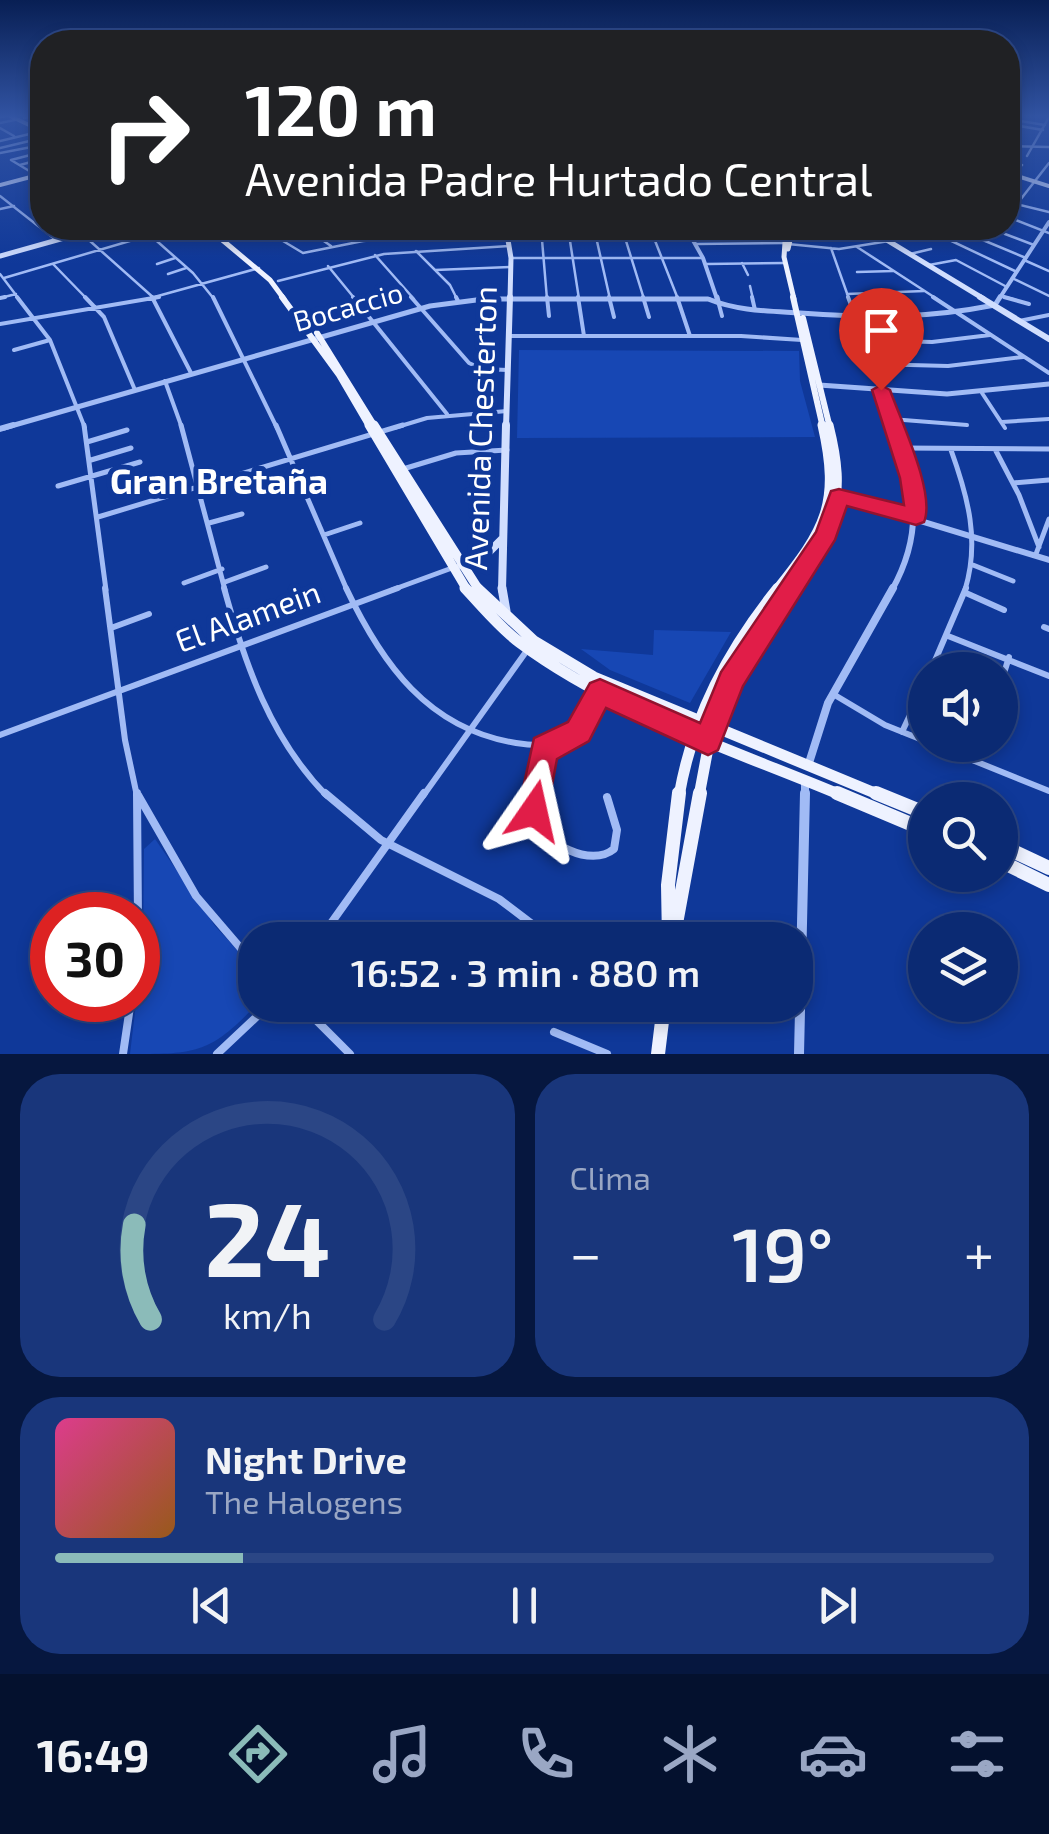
<!DOCTYPE html>
<html lang="es">
<meta charset="utf-8">
<style>
:root{--surface:#0b2a73;--page:#19367b;--text:#f1f3f6;--muted:#9aa7c4;--line:#2b4685;--accent:#8bbbb9}
body{margin:0;font-family:"Exo 2",sans-serif;background:var(--page);color:var(--text);height:100vh;display:flex;flex-direction:column;font-size:38px;white-space:nowrap}
*{box-sizing:border-box;margin:0}
p{font-size:32px;color:var(--muted)}
.icon{flex:none;width:55px;height:55px;fill:none;stroke:currentColor;stroke-width:2;stroke-linecap:round;stroke-linejoin:round}
.map{position:relative;height:1054px;overflow:hidden}
.side{display:flex;flex-direction:column;gap:20px;padding:20px;background:#06173f;flex:1}
.side>*{flex:none}
.hud{position:absolute;left:30px;top:30px;width:990px;height:210px;border-radius:40px;box-shadow:0 5px 15px #0003,0 0 0 2px var(--line);background:#202124;color:#fff;overflow:hidden}
.controls{position:absolute;left:908px;top:652px;display:grid;gap:20px}
.controls a{display:grid;place-items:center;width:110px;height:110px;border-radius:50%;background:var(--surface);box-shadow:0 5px 15px #0003,0 0 0 2px var(--line);font-size:50px}
.speed{position:absolute;left:30px;top:892px;display:flex;gap:20px;font-size:50px;font-weight:700;text-align:center}
.speed>*{display:grid;place-content:center;width:130px;height:130px;border-radius:50%;background:var(--surface);box-shadow:0 5px 15px #0003,0 0 0 2px var(--line);line-height:1}
.speed .limit{border:15px solid #d22;background:#fff;color:#111}
.pin{position:absolute;display:grid;place-items:center;width:85px;height:85px;color:#fff;margin:-102px -42px;border-radius:50% 50% 50% 0;rotate:-45deg;box-shadow:0 0 10px #0007}
.pin .icon{rotate:45deg}
.me{position:absolute;width:110px;margin:-55px;rotate:11deg;stroke-linejoin:round;filter:drop-shadow(0 0 8px #0008)}
.turn{display:flex;align-items:center;gap:35px;height:210px;padding:0 50px;font-size:45px}
.turn .icon{width:130px;height:130px;stroke-width:2.5}
.turn b{display:block;font-size:70px;line-height:85px}
.big{font-size:75px;font-weight:600;line-height:1.1}
.side .widget{flex:1;display:flex;flex-direction:column;justify-content:center;gap:15px;min-width:0;padding:0 35px;border-radius:40px;background:var(--page)}
.side .dial{align-items:center;gap:0}
.dial svg{height:260px;overflow:visible;fill:none;stroke:var(--line);stroke-width:7;stroke-linecap:round;text-anchor:middle}
.dial text{fill:var(--text);stroke:none}
.song{display:flex;align-items:center;gap:30px}
.cover{width:120px;height:120px;border-radius:15px;background:linear-gradient(135deg,hsl(330 70% 55%),hsl(30 70% 35%))}
.played{height:10px;border-radius:5px;background:linear-gradient(90deg,var(--accent) 20%,var(--line) 20%)}
.keys{display:flex;justify-content:space-around;direction:ltr}
.heat{display:flex;justify-content:space-between;align-items:center;font-size:55px;direction:ltr}
.side .tiles{flex:1;display:grid;gap:20px;grid-template-columns:1fr 1fr}
.widget:last-child{grid-column:span 2}
.trip{position:absolute;left:238px;top:922px;width:575px;height:100px;border-radius:40px;background:var(--surface);box-shadow:0 5px 15px #0003,0 0 0 2px var(--line);font-weight:600;line-height:100px;text-align:center}
.tab-bar{display:flex;height:160px;justify-content:space-around;align-items:center;background:#04112e;color:var(--muted)}
.tab-bar .icon{width:70px;height:70px}
.tab-bar .selected{color:var(--accent)}
.tab-bar b{font-size:45px;color:var(--text)}
.map>svg:first-child{display:block}
.green{fill:#1747b4}
.lines{fill:none;stroke-linecap:round;stroke-linejoin:round}
.minor-far4{stroke:#a1bbf5;stroke-width:2.5}
.minor-far3{stroke:#a1bbf5;stroke-width:4}
.minor-far2{stroke:#a1bbf5;stroke-width:5}
.minor-far1{stroke:#a1bbf5;stroke-width:6}
.minor{stroke:#a1bbf5;stroke-width:8}
.tertiary-far5{stroke:#a1bbf5;stroke-width:2.5}
.tertiary-far4{stroke:#a1bbf5;stroke-width:4}
.tertiary-far3{stroke:#a1bbf5;stroke-width:5}
.tertiary-far2{stroke:#a1bbf5;stroke-width:6}
.tertiary-far1{stroke:#a1bbf5;stroke-width:8}
.tertiary{stroke:#a1bbf5;stroke-width:10}
.secondary-far4{stroke:#d1defe;stroke-width:4}
.secondary-far3{stroke:#d1defe;stroke-width:5}
.secondary-far2{stroke:#d1defe;stroke-width:6}
.secondary-far1{stroke:#d1defe;stroke-width:8}
.secondary{stroke:#d1defe;stroke-width:9}
.primary-far5{stroke:#eef2ff;stroke-width:4}
.primary-far4{stroke:#eef2ff;stroke-width:5}
.primary-far3{stroke:#eef2ff;stroke-width:6}
.primary-far2{stroke:#eef2ff;stroke-width:9}
.primary-far1{stroke:#eef2ff;stroke-width:11}
.primary{stroke:#eef2ff;stroke-width:14}
.route{fill:#e11d48;stroke:#92132f;stroke-width:2.5}
.labels{text-anchor:middle;stroke-width:10;stroke-linejoin:round;paint-order:stroke}
.far-street-label{font-size:28px;fill:#fff;stroke:#0f3899}
.street-label{font-size:32px;fill:#fff;stroke:#0f3899}
.neighbourhood-label{font-size:35px;font-weight:bold;fill:#fff;stroke:#0f3899}
</style>
<div class="map">
<svg width="1049" height="1054" viewBox="0 0 1049 1054">
<rect width="100%" height="100%" fill="#0f3899"/>
<path class="green" d="M519 350 799 351 800 381 815 437 517 438Z
M654 630 731 632 690 703 610 670 581 649 653 655Z
M155 839 215 926 255 969 256 1005C210 1054 195 1054 130 1054L143 945 144 849Z"/>
<g class="lines">
<path class="minor-far4" d="M24 118 36 116
M1008 119 1045 125
M0 123 19 119
M1008 124 1043 130
M0 128 14 136
M0 141 42 131
M0 148 42 138
M0 153 42 145
M1027 156 1049 117
M11 160 42 152
M11 160 36 175
M20 165 42 159
M1013 175 1022 165
M0 196 56 240
M1008 202 1049 212
M1017 204 1049 163
M0 209 14 206
M1008 217 1049 233
M284 228 273 235 303 253 363 241 460 233 469 228
M305 228 331 246
M345 228 363 241
M382 228 395 237
M541 228 547 299
M568 228 579 299
M594 228 610 299
M622 228 644 299
M650 228 678 299
M716 228 721 236
M744 228 749 236
M801 228 826 231 829 228
M924 228 1017 272
M954 228 1026 258
M989 228 1034 245
M507 229 563 228
M81 233 155 299
M223 234 241 228
M150 235 193 273 214 299
M696 244 783 243
M788 244 839 249 889 241
M857 247 937 299
M831 248 849 299
M416 251 450 285 457 299
M910 254 931 249
M375 255 414 299
M511 258H703
M1024 260 1049 271
M742 263 748 275
M157 264 175 258
M706 264 785 263
M54 265 87 299
M929 265 956 260 1007 287
M328 266 355 299
M435 270 511 267
M857 272 893 271
M0 274 19 299
M168 274 186 268
M4 278 174 228
M1012 278 1049 296
M278 281 384 254 509 246
M750 286 753 299
M847 294 924 291
M1001 296 1013 299
M0 298 16 294
M147 299 259 268"/>
<path class="minor-far3" d="M17 297 50 340 85 428
M85 297 104 317 135 390
M152 297 191 373
M213 297 277 428
M353 297 447 414
M411 297 469 363 482 369 508 370
M456 297 458 301
M547 297 549 316
M578 297 584 336
M609 297 614 317
M643 297 649 317
M677 297 690 336
M752 297 755 310
M848 297 855 316
M933 297 1049 373
M1004 297 1029 304
M0 298 5 297
M718 301 722 316
M1019 321 1049 315
M0 324 159 297
M509 336H741L802 340
M864 340 932 342 990 335
M14 350 50 340
M872 364 948 366 1023 357
M165 381 182 428
M982 393 1005 428
M891 419 967 425
M1002 422 1049 419
M394 428 427 418 507 411"/>
<path class="minor-far2" d="M84 425 106 590
M181 425 225 590
M276 425 347 590
M87 442 127 430
M901 448 1049 449
M951 450C968 497 980 541 965 590
M996 451 1019 495 1039 547
M91 460 131 448
M403 469 456 453 507 450
M1013 483 1049 480
M58 486 140 462
M98 517 403 425
M209 523 242 514
M324 535 360 523
M1036 554 1049 519
M973 565 1013 581
M225 582 266 567
M184 583 222 569
M392 590 452 568"/>
<path class="minor-far1" d="M105 588 125 740 137 796
M224 588C245 664 270 738 327 796
M346 588C382 664 428 729 516 743 566 751 578 735 599 693
M966 593 1004 610
M1044 627 1049 629
M111 628 149 614
M948 636 1049 676
M931 670 966 588
M1000 686 1009 657
M833 694 885 725 925 741
M902 732 925 683
M0 735 398 588
M935 745 1049 791
M977 761 981 745
M423 796 528 649
M535 796 544 748"/>
<path class="minor" d="M137 793 138 922
M325 793 381 840 499 899 553 940
M535 793C534 801 532 810 535 817 544 844 591 868 614 849L617 830 607 797
M138 795 196 896 255 965
M319 940 424 793
M301 1005 350 1054
M554 1032 607 1054
M123 1054 131 1000
M217 1054 269 1005"/>
<path class="tertiary-far5" d="M0 117 7 116
M1008 146 1049 147"/>
<path class="tertiary-far4" d="M686 228 703 258 717 299
M482 299H709
M999 299 1049 222"/>
<path class="tertiary-far3" d="M717 297 718 301
M856 318 894 428
M819 385 947 394 1049 384
M4 428 430 306 484 299H708C738 311 768 311 800 313 872 318 924 319 995 305L1000 297"/>
<path class="tertiary-far2" d="M0 429 13 425
M835 495 1049 560
M892 590C925 531 915 487 893 425"/>
<path class="tertiary-far1" d="M808 766 828 703 893 588
M805 796V781"/>
<path class="tertiary" d="M799 1054 805 793"/>
<path class="secondary-far4" d="M1008 173 1049 186
M0 185 42 174"/>
<path class="secondary-far3" d="M506 228 511 258 510 299
M867 228 984 299
M0 256 100 228"/>
<path class="secondary-far2" d="M980 297 1049 339
M506 428 510 297"/>
<path class="secondary-far1" d="M461 565 488 553 503 538
M502 590 506 425"/>
<path class="secondary" d="M502 588 506 611"/>
<path class="primary-far5" d="M10 116 42 131"/>
<path class="primary-far4" d="M208 228 270 280 284 299
M786 228 784 257 794 299
M788 249 793 228"/>
<path class="primary-far3" d="M282 297 339 375 370 428
M793 297 823 428
M803 318 830 428
M317 333 376 428"/>
<path class="primary-far2" d="M369 425 467 590
M374 425 479 590
M776 590C825 529 840 504 822 425
M789 590C832 525 849 505 829 425"/>
<path class="primary-far1" d="M465 588C482 606 499 627 519 642 614 713 734 750 843 796
M477 588 534 641 594 677 882 796
M679 796C693 716 728 650 778 588
M699 796 712 727 731 680 791 588"/>
<path class="primary" d="M837 793 925 830
M876 793 925 813
M1000 845 1049 868
M1000 861 1049 885
M669 940 668 885 679 793
M673 940 700 793
M658 1054 664 1005"/>
</g>
<linearGradient id="sky" x2="0" y2="1"><stop stop-color="#081f54"/><stop offset="0.44" stop-color="#3153a2"/><stop offset="1" stop-color="#3153a2" stop-opacity="0"/></linearGradient>
<rect width="1049" height="264" fill="url(#sky)"/>
<path class="route" d="M881 385 890 390C901 421 936 494 924 522L916 525 847 506 835 540 743 686 718 750 708 755 606 708 589 741 557 759 545 822 534 827 523 822 518 811 534 738 568 722 590 683 600 679 700 723 721 672 816 532 831 491 839 489 904 505 900 478 872 390Z"/>
<g class="labels">
<g class="far-street-label">
<text transform="translate(348 307) rotate(-16)" y="10">Bocaccio</text>
</g>
<g class="street-label">
<text transform="translate(481 428) rotate(-88)" y="11">Avenida Chesterton</text>
<text transform="translate(248 617) rotate(-20)" y="11">El Alamein</text>
</g>
<g class="neighbourhood-label">
<text x="219" y="494">Gran Bretaña</text>
</g>
</g>
</svg>
<div class="controls">
<a><svg class="icon" aria-label="sound" viewBox="0 0 24 24"><path d="M4 9h4l5-4v14l-5-4H4zM17 9q2 3 0 6"/></svg></a>
<a><svg class="icon" aria-label="search" viewBox="0 0 24 24"><circle cx="10" cy="10" r="6"/><path d="M15 15l6 6"/></svg></a>
<a><svg class="icon" aria-label="layers" viewBox="0 0 24 24"><path d="M12 4l9 5-9 5-9-5zM3 14l9 5 9-5"/></svg></a>
</div>
<div class="speed"><div class="limit">30</div></div>
<div class="pin" style="left:881px;top:390px;background:#d93025"><svg class="icon" aria-label="arrive" viewBox="0 0 24 24"><path d="M6 21V4h12l-3 4 3 4H6"/></svg></div>
<svg class="me" style="left:534px;top:811px" viewBox="-20 -20 40 40"><path d="M0-17L14 15 0 8-14 15z" fill="#e11d48" stroke="#fff" stroke-width="4"/></svg>
<div class="trip">16:52 · 3 min · 880 m</div>
<div class="hud">
<div class="turn"><svg class="icon" aria-label="right" viewBox="0 0 24 24"><path d="M7 20v-9h11M14 6l5 5-5 5"/></svg><div><b>120 m</b>Avenida Padre Hurtado Central</div></div>
</div>
</div>
<section class="side">
<div class="tiles">
<div class="widget dial"><svg viewBox="0 0 100 80">
<path d="M14 69A42 42 0 1 1 86 69"/>
<path d="M14 69A42 42 0 0 1 9 40" stroke="#8bbbb9"/>
<text x="50" y="56" font-size="32" font-weight="700">24</text>
<text x="50" y="72" font-size="11">km/h</text>
</svg></div>
<div class="widget"><p>Clima</p>
<div class="heat"><a>−</a><b class="big">19°</b><a>+</a></div>
</div>
<div class="widget">
<div class="song"><i class="cover"></i><div><b>Night Drive</b><p>The Halogens</p></div></div>
<div class="played"></div>
<div class="keys"><svg class="icon" aria-label="previous" viewBox="0 0 24 24"><path d="M18 5L8 12l10 7zM5 5v14"/></svg><svg class="icon" aria-label="pause" viewBox="0 0 24 24"><path d="M8 5v14M16 5v14"/></svg><svg class="icon" aria-label="next" viewBox="0 0 24 24"><path d="M6 5l10 7-10 7zM19 5v14"/></svg></div>
</div>
</div>
</section>
<nav class="tab-bar">
<b>16:49</b>
<svg class="icon selected" aria-label="directions" viewBox="0 0 24 24"><path d="M12 3l9 9-9 9-9-9zM9 14v-3h6M13 9l2 2-2 2"/></svg>
<svg class="icon" aria-label="music" viewBox="0 0 24 24"><path d="M9 18V5l10-2v13"/><circle cx="6" cy="18" r="3"/><circle cx="16" cy="16" r="3"/></svg>
<svg class="icon" aria-label="phone" viewBox="0 0 24 24"><path d="M5 4h4l2 5-3 2q2 4 5 5l2-3 5 2v4C11 20 4 13 5 4z"/></svg>
<svg class="icon" aria-label="climate" viewBox="0 0 24 24"><path d="M12 3v18M4 7l16 10M4 17L20 7"/></svg>
<svg class="icon" aria-label="car" viewBox="0 0 24 24"><path d="M5 17H2v-5l4-1 3-4h7l3 4 3 1v5h-3M9 17h6M6 11h13"/><circle cx="7" cy="17" r="2"/><circle cx="17" cy="17" r="2"/></svg>
<svg class="icon" aria-label="filters" viewBox="0 0 24 24"><path d="M4 7h16M4 17h16"/><circle cx="9" cy="7" r="2"/><circle cx="15" cy="17" r="2"/></svg>
</nav>
